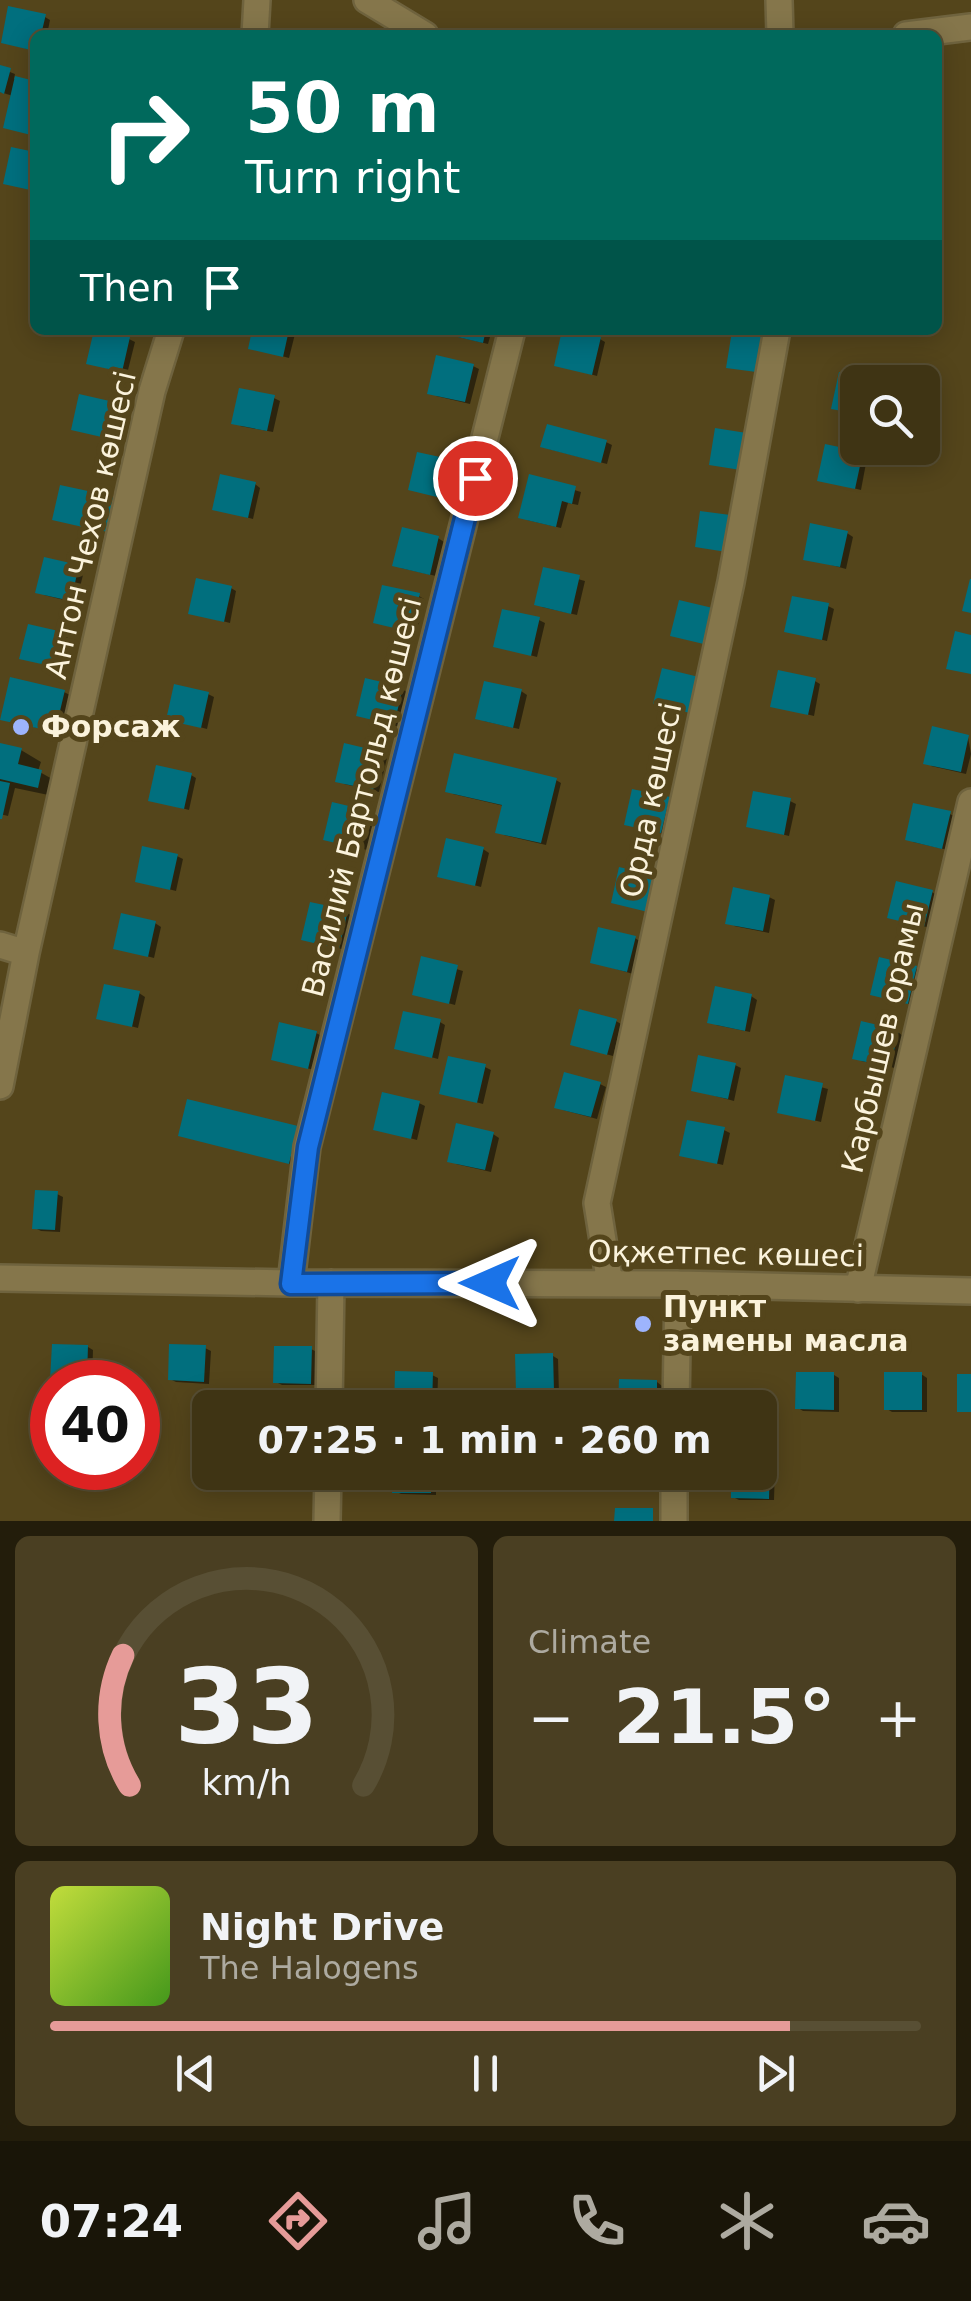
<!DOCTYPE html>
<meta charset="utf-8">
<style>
:root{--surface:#3f3414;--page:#4a3f22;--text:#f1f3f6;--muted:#adaaa0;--line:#584f34;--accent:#e69b98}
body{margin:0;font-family:"DejaVu Sans",sans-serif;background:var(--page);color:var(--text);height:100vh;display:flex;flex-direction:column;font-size:38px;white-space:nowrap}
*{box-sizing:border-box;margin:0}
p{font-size:32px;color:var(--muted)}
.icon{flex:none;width:55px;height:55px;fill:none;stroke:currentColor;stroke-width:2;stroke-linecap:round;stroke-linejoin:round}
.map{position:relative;height:1521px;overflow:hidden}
.sheet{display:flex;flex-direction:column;gap:15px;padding:15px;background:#231d0b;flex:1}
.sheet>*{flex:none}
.hud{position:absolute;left:30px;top:30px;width:912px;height:305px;border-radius:15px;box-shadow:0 5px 25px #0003,0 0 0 2px var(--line);background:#00695c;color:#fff;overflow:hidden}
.controls{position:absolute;left:840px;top:365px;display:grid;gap:20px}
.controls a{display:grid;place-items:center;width:100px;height:100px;border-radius:15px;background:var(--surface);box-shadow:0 5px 25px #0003,0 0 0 2px var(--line);font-size:50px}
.speed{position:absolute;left:30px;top:1360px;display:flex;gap:20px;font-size:50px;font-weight:700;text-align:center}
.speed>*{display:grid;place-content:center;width:130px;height:130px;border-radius:50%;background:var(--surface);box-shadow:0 5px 25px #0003,0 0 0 2px var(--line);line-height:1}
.speed .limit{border:15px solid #d22;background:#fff;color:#111}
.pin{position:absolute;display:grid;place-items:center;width:85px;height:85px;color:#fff;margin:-42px;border:5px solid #fff;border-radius:50%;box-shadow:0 2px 10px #0007}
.me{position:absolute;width:110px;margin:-55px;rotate:270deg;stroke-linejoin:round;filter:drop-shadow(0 0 8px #0008)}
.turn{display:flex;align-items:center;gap:35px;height:210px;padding:0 50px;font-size:45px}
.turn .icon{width:130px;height:130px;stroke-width:2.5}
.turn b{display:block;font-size:70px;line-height:85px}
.then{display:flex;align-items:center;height:95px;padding:0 50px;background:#0003;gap:20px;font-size:38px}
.big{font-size:75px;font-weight:800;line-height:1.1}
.sheet .card{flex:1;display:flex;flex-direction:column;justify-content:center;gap:15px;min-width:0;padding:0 35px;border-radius:15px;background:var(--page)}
.sheet .dial{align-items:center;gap:0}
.dial svg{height:260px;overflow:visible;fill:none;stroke:var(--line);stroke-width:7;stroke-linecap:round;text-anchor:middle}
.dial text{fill:var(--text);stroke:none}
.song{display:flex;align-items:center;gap:30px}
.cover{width:120px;height:120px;border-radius:15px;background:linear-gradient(135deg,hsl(70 70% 55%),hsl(100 70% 35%))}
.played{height:10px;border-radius:5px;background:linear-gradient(90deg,var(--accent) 85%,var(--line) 85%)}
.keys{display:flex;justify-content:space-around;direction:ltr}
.heat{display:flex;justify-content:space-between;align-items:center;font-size:55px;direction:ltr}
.sheet .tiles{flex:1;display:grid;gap:15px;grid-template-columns:1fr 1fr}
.card:last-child{grid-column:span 2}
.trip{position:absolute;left:192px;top:1390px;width:585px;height:100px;border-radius:15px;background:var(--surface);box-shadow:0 5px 25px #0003,0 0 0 2px var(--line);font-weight:800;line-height:100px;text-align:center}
.tabs{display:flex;height:160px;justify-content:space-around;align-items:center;background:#191508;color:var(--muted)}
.tabs .icon{width:70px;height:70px}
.tabs .current{color:var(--accent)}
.tabs b{font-size:45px;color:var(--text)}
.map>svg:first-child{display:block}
.shadow{fill:#0007}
.building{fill:#016f7e}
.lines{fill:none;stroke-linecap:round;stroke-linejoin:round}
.minor-casing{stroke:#6f633e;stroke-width:30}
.minor{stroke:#85764b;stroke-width:25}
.route-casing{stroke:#114b97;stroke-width:25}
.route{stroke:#1a73e8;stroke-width:18}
.poi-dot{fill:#9db4fd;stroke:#54451b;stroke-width:4}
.labels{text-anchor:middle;stroke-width:10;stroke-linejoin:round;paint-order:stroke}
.street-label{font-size:30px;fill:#fbf3dc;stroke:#54451b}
.poi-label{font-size:30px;font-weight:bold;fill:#fbf3dc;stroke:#54451b;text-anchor:start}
</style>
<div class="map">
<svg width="971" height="1521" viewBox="0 0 971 1521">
<rect width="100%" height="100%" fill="#54451b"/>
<path class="shadow" d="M45 17 50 20 47 35H35V51L3 42Z
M0 68 15 74 14 79 35 84V136L13 96 0 92Z
M255 330H296L289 358 251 348Z
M449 330H492L488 344 454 336Z
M129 339 135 342 127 374 89 363Z
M600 339 605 342 597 376 557 365Z
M473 366 479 369 470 404 436 396Z
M274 398 280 401 273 432 240 426Z
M113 405 119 408 112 439 73 429Z
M606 442 612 445 607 464 549 449Z
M862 455 867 458 861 490 820 480Z
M453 463 459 466 451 500 411 489Z
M531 477 581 492 578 505 568 503 561 528 527 520Z
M255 484 260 488 253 519 215 509Z
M847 533 853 537 846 569 806 558Z
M438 538 444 542 436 576 401 568Z
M78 568 84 571 76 603 44 595Z
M545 570 585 581 577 615 542 607Z
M231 588 236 591 230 623 191 613Z
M419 596 424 599 417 633 376 622Z
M828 606 834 609 827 641 787 631Z
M539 620 545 623 537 657 496 646Z
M62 634 68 637 60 669 22 658Z
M815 681 820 684 814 716 773 706Z
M402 689 408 693 400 727 359 715Z
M521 691 527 695 519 729 484 721Z
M64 692 70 695 61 734 3 719Z
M208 694 214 697 207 729 169 719Z
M968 737 971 754 966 774 931 766Z
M0 745 21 750 41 762 38 771 61 784 58 797 15 788 8 816 0 814Z
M381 754 387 758 379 792 344 784Z
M191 775 196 778 189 810 151 800Z
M556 780 561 783 546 845 504 835V806L453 794Z
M669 800 675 803 667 835 627 824Z
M790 801 796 804 789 836 749 826Z
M369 813 375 816 367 850 326 839Z
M950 814 956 817 948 850 913 842Z
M483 849 489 853 481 887 440 876Z
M177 856 183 859 176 891 137 881Z
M932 892 938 896 930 928 890 917Z
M769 897 775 900 769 933 734 926Z
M347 913 352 916 345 950 304 939Z
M155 923 161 927 154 958 116 948Z
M635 938 641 942 633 974 593 962Z
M423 959 463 971 455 1005 415 994Z
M916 969 921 972 913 1005 873 994Z
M139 993 145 997 138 1028 99 1018Z
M751 996 757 1000 750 1032 716 1025Z
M616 1021 621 1024 613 1056 579 1047Z
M440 1022 445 1025 438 1059 397 1048Z
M898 1032 903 1036 895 1068 861 1061Z
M316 1033 322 1036 314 1070 273 1059Z
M735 1065 741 1068 734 1101 693 1090Z
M485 1067 491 1070 483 1104 442 1093Z
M787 1078 828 1089 821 1122 780 1112Z
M600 1084 606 1087 597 1119 563 1110Z
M419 1103 425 1106 417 1140 376 1129Z
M297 1129 303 1132 295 1165 181 1135Z
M724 1130 730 1133 723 1165 682 1155Z
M493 1134 499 1138 491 1172 456 1164Z
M57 1194 63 1197 60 1232 41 1231 35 1228Z
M88 1347 93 1350 92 1382H59L53 1379Z
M205 1348 211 1351 209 1384 176 1382 170 1379Z
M311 1349 317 1352 316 1385H282L276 1382Z
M553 1356 558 1359 559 1393 524 1394 518 1390Z
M921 1374 927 1378V1412H892L887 1409Z
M432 1375 438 1378 437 1408 396 1407Z
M834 1375 839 1378V1412L803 1411 798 1408Z
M657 1382 662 1386V1408H621Z
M760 1463 775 1467 774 1500H739L733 1497 760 1472Z
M53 1468H92V1472L58 1471Z
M396 1472H436V1495L401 1494 395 1491Z"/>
<path class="building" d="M8 6 46 14 41 35H35V51L1 43Z
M0 65 11 68 4 94 0 92Z
M15 76 35 81V136L3 128Z
M11 147 35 152V191L3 184Z
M94 330 130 337 122 372 86 364Z
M252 330H289L283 357 248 349Z
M446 330H486L483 343 445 334Z
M562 330 601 337 592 375 554 366Z
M732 331 770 336 764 373 726 368Z
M436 355 474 364 465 402 427 394Z
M839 372 881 381 858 382V414L831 409Z
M239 388 275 395 267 431 231 424Z
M79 394 114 402 106 438 71 430Z
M547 424 607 440 601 463 540 447Z
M715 428 753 434 747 471 709 465Z
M825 444 863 452 855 489 817 481Z
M417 452 454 460 445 499 408 490Z
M220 474 256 482 248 518 212 510Z
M529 474 576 486 572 504 562 501 556 527 518 518Z
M60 485 116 497 108 532 89 528 91 514 87 528 52 520Z
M700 511 738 516 733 553 695 547Z
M810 523 848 531 840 567 803 560Z
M402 527 439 536 430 575 392 566Z
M44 557 79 565 71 601 35 593Z
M543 567 580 575 571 614 534 605Z
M196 578 232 586 224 622 188 614Z
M970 579H971V613L962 611Z
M382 585 420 593 411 632 373 623Z
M792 596 829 603 822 640 784 632Z
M679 600 717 609 708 645 670 636Z
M502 609 540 617 531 656 493 647Z
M28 624 63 632 55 667 19 659Z
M955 631 971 635V674L946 669Z
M662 668 699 677 690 713 653 704Z
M778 670 816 678 808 715 770 707Z
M10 677 65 690 55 732 0 720Z
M365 678 403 687 394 725 356 716Z
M484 681 522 689 513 728 475 719Z
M174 684 209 692 201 728 166 720Z
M932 726 969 735 961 772 923 764Z
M0 743 22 748 18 764 42 770 38 788 0 779Z
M344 743 382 752 373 790 335 782Z
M454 753 557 778 541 843 495 833 502 805 445 792Z
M156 765 192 773 184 809 148 801Z
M0 781 10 783 2 819H0Z
M632 789 670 797 661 833 624 825Z
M753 791 791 798 784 835 746 827Z
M332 802 370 811 361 849 323 840Z
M913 803 951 811 942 849 905 840Z
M446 838 484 847 475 886 437 877Z
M142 846 178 854 170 890 135 882Z
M619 867 657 876 648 912 611 903Z
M896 881 933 890 924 927 887 918Z
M733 887 770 895 763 931 725 924Z
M310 902 348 910 339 949 301 940Z
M121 913 156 921 148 957 113 949Z
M598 927 636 936 627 972 590 963Z
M421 956 458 965 449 1004 412 995Z
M879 957 917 966 908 1004 870 995Z
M104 984 140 991 132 1027 96 1019Z
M715 986 752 994 745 1031 707 1023Z
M579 1009 617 1019 607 1055 570 1045Z
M403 1011 441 1019 432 1058 394 1049Z
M861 1021 899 1030 890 1067 852 1059Z
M279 1022 317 1031 308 1069 271 1060Z
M698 1055 736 1063 728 1099 691 1091Z
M448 1056 486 1064 477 1103 439 1094Z
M564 1072 601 1082 591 1117 554 1108Z
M785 1075 823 1083 815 1121 777 1113Z
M382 1092 420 1101 411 1139 373 1130Z
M187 1099 298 1126 289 1164 178 1136Z
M687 1120 725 1127 717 1164 679 1156Z
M456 1123 494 1132 485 1170 447 1162Z
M35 1190 58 1191 55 1230 32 1229Z
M52 1344 88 1345 87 1381 50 1380Z
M169 1344 206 1345 204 1382 168 1380Z
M274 1346H312L311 1384 273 1383Z
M553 1353 554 1391 516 1392 515 1354Z
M395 1371 433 1372 432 1408H394Z
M796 1372H834V1410L795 1409Z
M884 1372H922V1410H884Z
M957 1374H971V1412H957Z
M619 1379 657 1380V1408H618Z
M760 1461H770L769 1499 731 1498V1472H760Z
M393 1472H431V1493H392Z
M615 1508H653V1521H614Z"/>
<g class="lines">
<defs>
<path id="minor" d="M367 0 425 35
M779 0 780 35
M255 35 257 0
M906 35 971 27
M0 945 26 953
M0 1086 26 953 152 391 171 330
M0 1278 291 1283 678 1284 971 1291
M291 1283 307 1147 512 330
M610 1284 597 1203 731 582 777 330
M858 1289 971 802
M329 1408 331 1283
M676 1408 678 1284
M327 1521 328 1472
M674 1521V1472"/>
</defs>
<use href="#minor" class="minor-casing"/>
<use href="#minor" class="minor"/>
</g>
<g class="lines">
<defs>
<path id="route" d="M475 478 308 1147 291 1284 490 1283"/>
</defs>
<use href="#route" class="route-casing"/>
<use href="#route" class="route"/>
</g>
<g class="poi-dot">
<circle cx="21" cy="727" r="10"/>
<circle cx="643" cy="1324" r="10"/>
</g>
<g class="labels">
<g class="street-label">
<text transform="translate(91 525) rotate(-77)" y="10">Антон Чехов көшесі</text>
<text transform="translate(362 797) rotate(-76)" y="10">Василий Бартольд көшесі</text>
<text transform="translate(651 800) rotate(-78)" y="10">Орда көшесі</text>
<text transform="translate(883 1038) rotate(-77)" y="10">Карбышев орамы</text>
<text transform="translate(726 1254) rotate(1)" y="10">Оқжетпес көшесі</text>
</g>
<g class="poi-label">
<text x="41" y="737">Форсаж</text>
<text x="663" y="1317">Пункт<tspan x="663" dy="34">замены масла</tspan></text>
</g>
</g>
</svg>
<div class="controls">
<a><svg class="icon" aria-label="search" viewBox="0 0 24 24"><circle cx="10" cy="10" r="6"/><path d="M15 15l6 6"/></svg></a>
</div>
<div class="speed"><div class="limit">40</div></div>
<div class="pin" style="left:475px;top:478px;background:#d93025"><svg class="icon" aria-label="arrive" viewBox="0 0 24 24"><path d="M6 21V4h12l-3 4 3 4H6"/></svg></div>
<svg class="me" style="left:490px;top:1283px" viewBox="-20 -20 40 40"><path d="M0-17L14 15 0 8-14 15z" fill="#1a73e8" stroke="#fff" stroke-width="4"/></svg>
<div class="trip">07:25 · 1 min · 260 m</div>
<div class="hud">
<div class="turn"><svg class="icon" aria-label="right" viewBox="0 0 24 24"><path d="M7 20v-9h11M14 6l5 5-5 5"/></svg><div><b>50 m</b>Turn right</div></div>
<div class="then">Then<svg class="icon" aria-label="arrive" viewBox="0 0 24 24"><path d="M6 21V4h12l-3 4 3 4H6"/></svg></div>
</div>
</div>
<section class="sheet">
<div class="tiles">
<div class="card dial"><svg viewBox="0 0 100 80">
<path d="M14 69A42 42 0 1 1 86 69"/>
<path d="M14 69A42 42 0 0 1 12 29" stroke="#e69b98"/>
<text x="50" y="56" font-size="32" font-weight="700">33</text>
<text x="50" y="72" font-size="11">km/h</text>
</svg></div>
<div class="card"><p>Climate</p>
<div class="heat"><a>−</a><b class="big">21.5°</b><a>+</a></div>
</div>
<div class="card">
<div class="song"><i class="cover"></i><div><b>Night Drive</b><p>The Halogens</p></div></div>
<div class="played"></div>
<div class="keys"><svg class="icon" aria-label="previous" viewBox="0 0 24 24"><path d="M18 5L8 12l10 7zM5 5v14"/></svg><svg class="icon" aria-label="pause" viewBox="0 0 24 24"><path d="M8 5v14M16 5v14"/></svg><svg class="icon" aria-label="next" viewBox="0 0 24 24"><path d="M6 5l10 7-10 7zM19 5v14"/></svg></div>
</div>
</div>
</section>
<nav class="tabs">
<b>07:24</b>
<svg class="icon current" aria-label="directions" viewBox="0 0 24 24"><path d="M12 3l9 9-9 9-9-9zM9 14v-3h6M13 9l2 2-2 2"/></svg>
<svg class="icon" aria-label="music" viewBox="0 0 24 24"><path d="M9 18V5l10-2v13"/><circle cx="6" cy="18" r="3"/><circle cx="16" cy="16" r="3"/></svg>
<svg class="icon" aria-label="phone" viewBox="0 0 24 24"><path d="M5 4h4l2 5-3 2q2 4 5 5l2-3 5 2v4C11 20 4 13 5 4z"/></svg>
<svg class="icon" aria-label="climate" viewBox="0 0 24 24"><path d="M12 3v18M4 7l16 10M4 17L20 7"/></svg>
<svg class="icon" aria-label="car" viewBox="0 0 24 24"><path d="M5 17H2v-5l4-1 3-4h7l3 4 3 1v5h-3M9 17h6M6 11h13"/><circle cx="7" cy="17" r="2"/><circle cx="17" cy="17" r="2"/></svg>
</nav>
